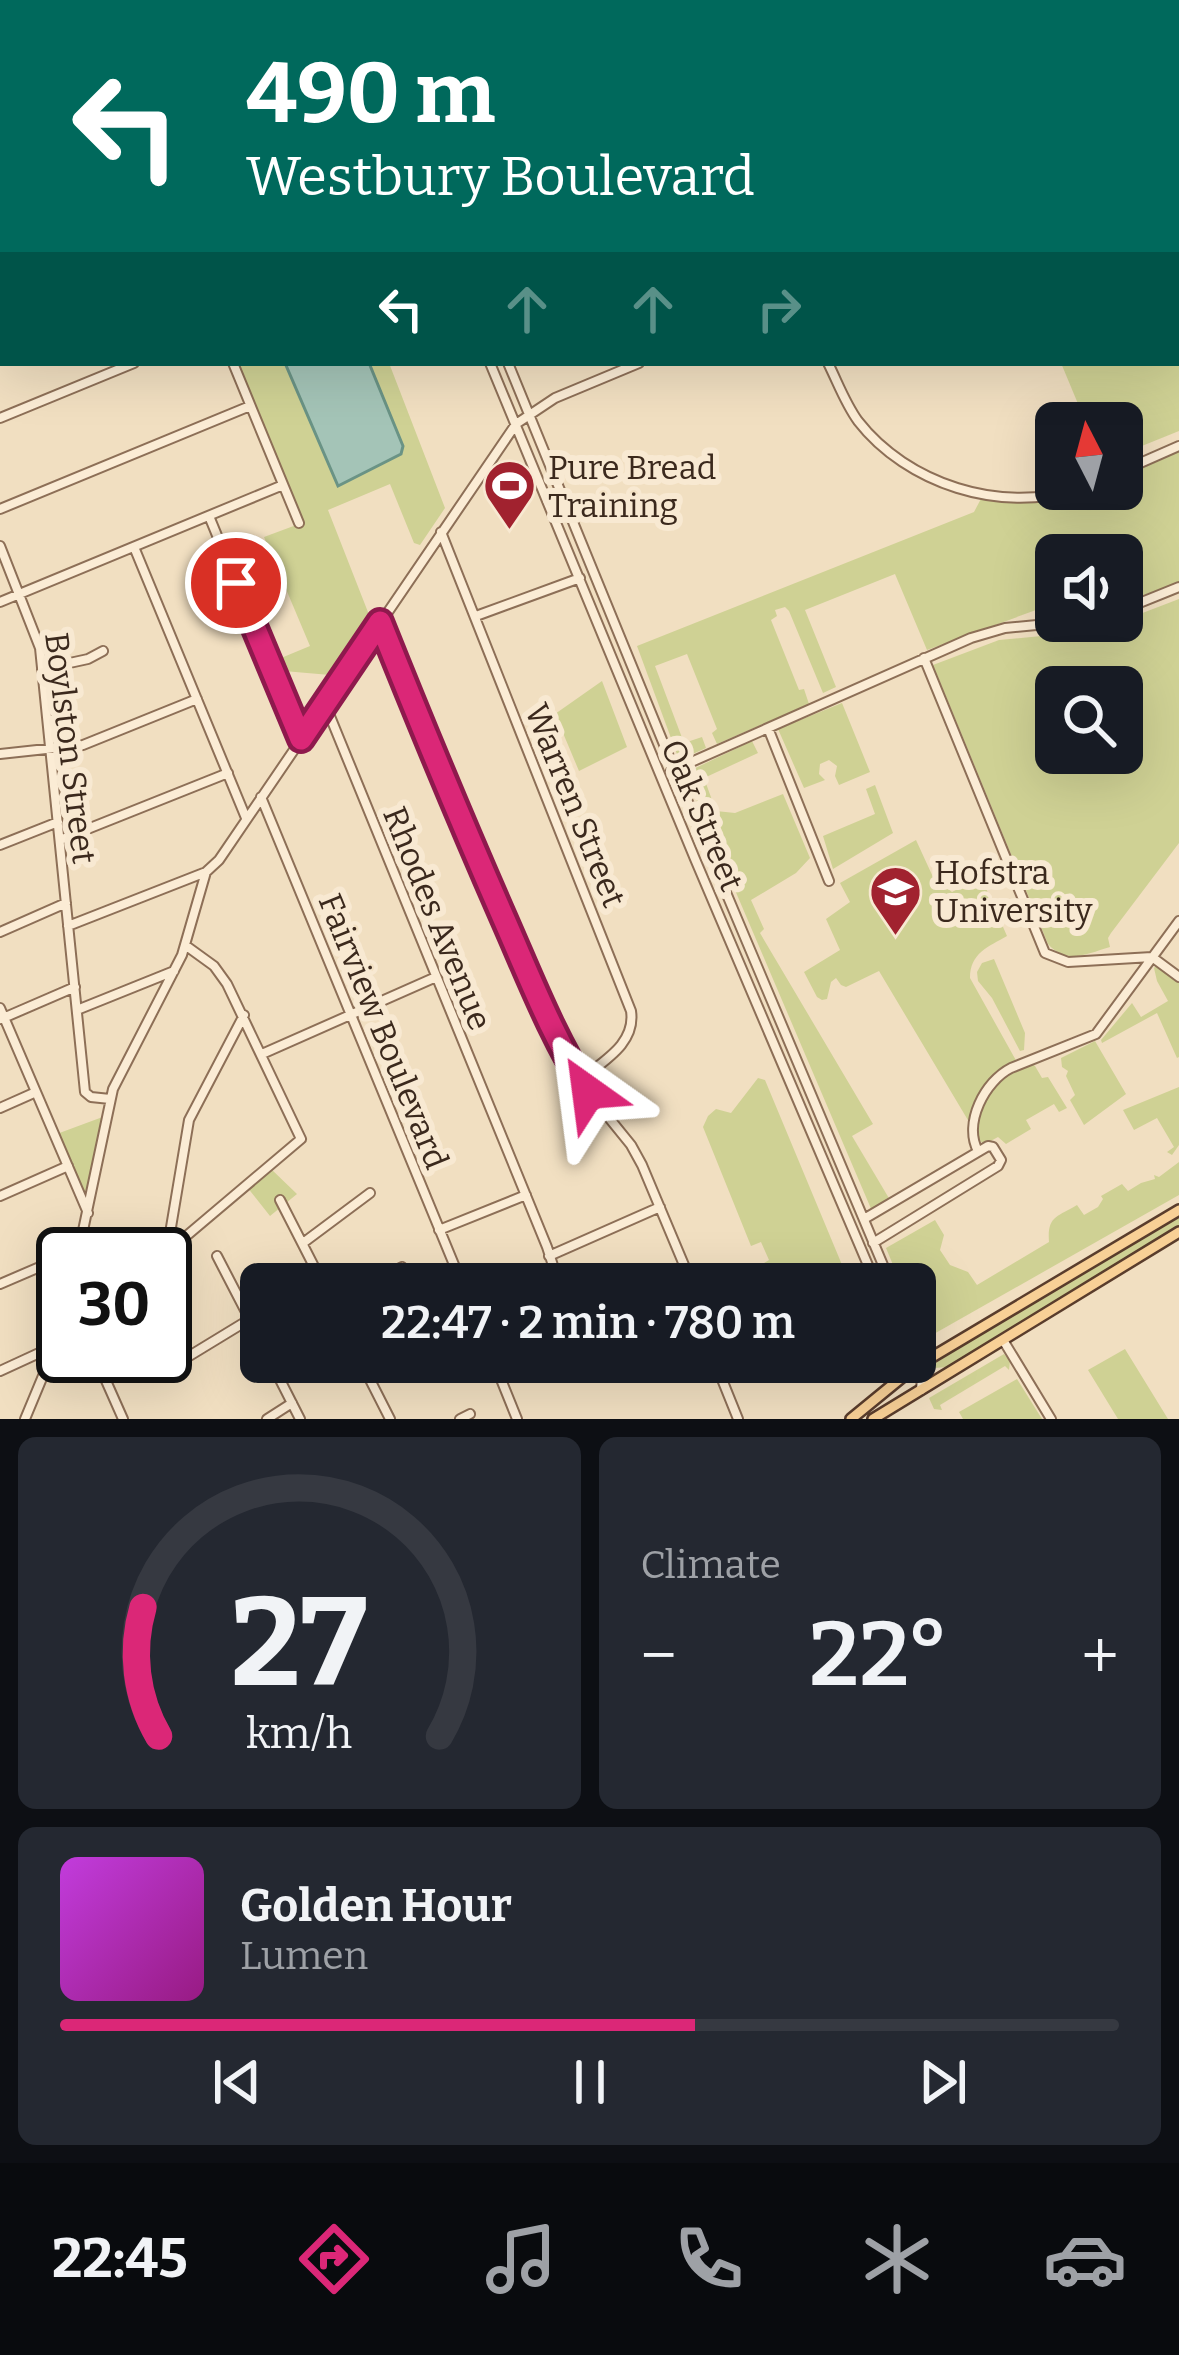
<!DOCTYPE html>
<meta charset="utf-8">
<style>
:root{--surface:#171b24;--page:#242831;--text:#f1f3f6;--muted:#9ea1a6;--line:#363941;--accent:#db2777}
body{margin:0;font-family:Bitter,serif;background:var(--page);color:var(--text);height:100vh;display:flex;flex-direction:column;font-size:45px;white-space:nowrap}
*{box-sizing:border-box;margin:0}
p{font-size:39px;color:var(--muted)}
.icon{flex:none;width:66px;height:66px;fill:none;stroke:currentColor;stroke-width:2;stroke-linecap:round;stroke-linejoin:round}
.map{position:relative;height:1419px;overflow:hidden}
.details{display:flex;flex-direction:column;gap:18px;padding:18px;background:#0d0f14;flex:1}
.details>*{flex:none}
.top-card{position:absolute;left:0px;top:0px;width:1179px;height:366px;box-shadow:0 12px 48px #0002;background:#00695c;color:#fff;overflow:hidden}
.needle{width:78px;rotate:354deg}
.fabs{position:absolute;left:1035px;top:402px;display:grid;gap:24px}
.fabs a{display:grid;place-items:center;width:108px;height:108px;border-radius:18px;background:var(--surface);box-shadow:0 12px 48px #0002;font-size:60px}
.speed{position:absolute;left:36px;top:1227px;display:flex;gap:24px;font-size:60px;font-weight:700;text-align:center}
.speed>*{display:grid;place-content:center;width:156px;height:156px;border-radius:50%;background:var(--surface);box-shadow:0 12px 48px #0002;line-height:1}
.speed .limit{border:6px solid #111;border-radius:18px;background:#fff;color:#111}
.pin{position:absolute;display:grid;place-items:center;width:102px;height:102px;color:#fff;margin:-51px;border:6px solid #fff;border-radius:50%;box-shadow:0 3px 12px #0007}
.me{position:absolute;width:132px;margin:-66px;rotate:329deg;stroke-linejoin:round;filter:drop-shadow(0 0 9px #0008)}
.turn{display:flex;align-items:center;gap:42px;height:252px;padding:0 48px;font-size:54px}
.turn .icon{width:156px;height:156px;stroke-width:2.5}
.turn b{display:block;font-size:84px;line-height:102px}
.lanes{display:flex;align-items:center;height:114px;padding:0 48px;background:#0003;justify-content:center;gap:60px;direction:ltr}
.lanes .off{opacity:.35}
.big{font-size:90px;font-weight:600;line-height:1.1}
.details .tile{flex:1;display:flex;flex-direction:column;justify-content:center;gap:18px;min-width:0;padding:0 42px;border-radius:18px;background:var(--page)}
.details .dial{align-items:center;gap:0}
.dial svg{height:312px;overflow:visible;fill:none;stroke:var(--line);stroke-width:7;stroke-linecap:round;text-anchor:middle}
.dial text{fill:var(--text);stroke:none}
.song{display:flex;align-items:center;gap:36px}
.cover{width:144px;height:144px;border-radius:18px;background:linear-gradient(135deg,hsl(290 70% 55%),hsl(310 70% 35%))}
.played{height:12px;border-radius:6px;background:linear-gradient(90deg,var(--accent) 60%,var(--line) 60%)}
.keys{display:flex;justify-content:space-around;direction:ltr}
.heat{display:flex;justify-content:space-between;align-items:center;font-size:66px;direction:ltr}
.details .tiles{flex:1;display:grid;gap:18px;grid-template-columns:1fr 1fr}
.tile:last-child{grid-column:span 2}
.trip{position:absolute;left:240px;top:1263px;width:696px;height:120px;border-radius:18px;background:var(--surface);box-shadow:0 12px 48px #0002;font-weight:600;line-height:120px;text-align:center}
.menu{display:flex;height:192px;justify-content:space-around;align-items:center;background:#090b0e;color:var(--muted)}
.menu .icon{width:84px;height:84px}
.menu .selected{color:var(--accent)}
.menu b{font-size:54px;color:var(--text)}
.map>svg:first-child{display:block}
.green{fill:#cfd194;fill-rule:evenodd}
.water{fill:#a4c4b7;stroke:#6a9385;stroke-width:3}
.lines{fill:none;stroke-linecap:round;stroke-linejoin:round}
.minor-casing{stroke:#8d6f57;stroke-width:12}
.major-casing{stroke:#5a3d2c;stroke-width:14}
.minor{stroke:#fbecd5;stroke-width:8}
.major{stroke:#f8d096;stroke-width:9}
.route-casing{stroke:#8e194d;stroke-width:30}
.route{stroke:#db2777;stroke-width:21}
.labels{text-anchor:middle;stroke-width:12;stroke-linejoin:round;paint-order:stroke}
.poi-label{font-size:33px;fill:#3b291d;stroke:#f8e9d2;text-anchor:start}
.street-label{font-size:33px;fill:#3b291d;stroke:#f8e9d2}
</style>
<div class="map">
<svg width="1179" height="1419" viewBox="0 0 1179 1419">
<rect width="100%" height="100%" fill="#f1dfc1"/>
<path class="green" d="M999 0H1179V431L1122 454V423H1086L1061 363H1176V3H1000Z
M233 363H285L338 485 376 383 369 363H389L445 508 420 545 414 543 390 484 328 510 375 630 342 676 272 670 269 663 310 646 264 537 299 524Z
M1179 446V582L1122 603V555H1056V617H1052L1047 606 927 650 895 574 805 610 836 687 823 693 789 611 785 607 775 610 777 616 771 620 799 690 804 689 809 704 717 744 712 733 717 729 687 654 655 666 684 743 702 737 706 748 686 757H678L637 646 974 512 983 495 1006 498 1076 489H1122V471Z
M1179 599V843L1111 933 1108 938 1110 947C1086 954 1067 965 1048 944L933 665 999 640 1062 634 1119 622ZM1056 687H1122V753H1056Z
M602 681 627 747 579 771 555 714Z
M842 703 870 772 839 785 835 776 837 766 829 760 820 764 819 774 825 780 804 788 778 729Z
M752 741 758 753 704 778 716 811 735 813 783 794 810 858 796 873 751 900 764 929 760 933 873 1124 852 1136 890 1200 872 1211 685 773Z
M875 785 893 833 833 869 823 836 875 814 866 789Z
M916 840 933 877 952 892 981 877 1007 936C988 947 970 953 970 978L1018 1064 1029 1062 1035 1066 1042 1078 1048 1077 1067 1108 1059 1112 1054 1104 1026 1120 1031 1129 1006 1144 998 1137 987 1143 981 1142 879 971 846 987 841 985 836 978 831 982 827 999 822 1000 817 997 804 972 840 950 826 919 850 902 840 883Z
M994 959 1025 1033 1024 1050 1020 1051 992 998 978 981 977 972 982 963Z
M1158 963 1179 982V1057L1177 1058 1157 1013 1102 1043 1101 1040 1132 1003 1141 1017 1168 1001 1157 981 1154 968Z
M1095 1041 1126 1094 1084 1125 1070 1100 1075 1095 1066 1076 1068 1071 1062 1067 1061 1058Z
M758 1078 765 1080 850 1284H766L759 1266 769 1260 761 1242 751 1246 703 1127 708 1116 716 1109 731 1113Z
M1179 1087V1145L1172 1155 1167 1152 1174 1147 1157 1118 1134 1130 1123 1110Z
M108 1115 88 1214 54 1135Z
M1179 1162V1195L925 1339 915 1316V1284H901L886 1248 935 1220 944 1235 940 1250 950 1265 968 1272 977 1285 1049 1242C1047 1216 1057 1217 1077 1205L1084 1215 1098 1207 1103 1199 1101 1196 1122 1184 1128 1191 1141 1183 1155 1179 1154 1175 1159 1177Z
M270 1168 297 1194 270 1216 247 1187Z
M1179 1216V1229L947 1367 935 1368 934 1364 1074 1276Z
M1125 1349 1168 1419H1118L1088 1370Z
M1004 1354 1010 1361 1009 1370 1005 1366 940 1405 942 1410 934 1409 929 1398Z
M1017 1379 1042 1419H963L959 1412Z"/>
<path class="water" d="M285 363H369L403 446 401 454 338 486Z"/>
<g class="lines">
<defs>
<path id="minor" d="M84 0 86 3
M341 0 342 3
M358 0 359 3
M674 0 675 3
M0 83 3 81
M0 191 3 190
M0 296 3 295
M0 308 3 306
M233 363 299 523
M490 363 695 859 876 1284
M508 363 674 769 891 1284
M828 363C838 383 845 403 858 421 907 484 1001 514 1076 489
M0 418 134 363
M1122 471 1179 446
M0 509 250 406
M209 516 300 737
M441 532 631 1011C636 1044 603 1061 580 1080
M0 546 40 648 85 1092 91 1097 110 1099
M134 547 246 818
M0 602 283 485
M1122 610 1179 587
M476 616 580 578
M380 622 451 796 564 1056 588 1092 631 1145 642 1165 692 1284
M924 658 1045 953 1068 962 1152 957 1179 977
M42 669 88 659 103 651
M325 704 547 1247 559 1284
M768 728 829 881
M0 754 83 745 197 699
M671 771 971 638 1005 628 1078 621
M261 797 462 1284
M60 840 228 773
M0 845 58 822
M68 926 206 872
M0 932 66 903
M0 1008 88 1213
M77 1010 174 971
M1 1019 75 987
M262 1054 436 977
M0 1108 36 1092
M978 1151C963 1123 985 1081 1011 1068L1096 1034 1179 921
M0 1196 68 1166
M280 1200 323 1284
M864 1219 988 1146 993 1147 1001 1160 998 1166 873 1243
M439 1230 526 1195
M303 1243 370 1193
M167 1251 189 1120 244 1015
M78 1254 113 1089 182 955 206 872 219 860 516 424 555 398 639 363
M165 1254 301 1139 227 984 214 966 185 945
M217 1256 261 1341
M549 1256 660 1207
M0 1284 63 1257
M368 1284 402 1267
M1003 1340 1051 1419
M915 1342 923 1362 921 1390
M95 1356 123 1419
M186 1358 250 1319
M271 1362 300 1419
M361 1362 390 1419
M494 1362 517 1419
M601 1362 603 1364
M715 1362 738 1419
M0 1371 63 1342
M368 1375 393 1362
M25 1419 55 1347 63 1316
M267 1419 292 1403
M460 1419 470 1414"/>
<path id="major" d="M851 1419 912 1369 1179 1210
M873 1419 1179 1232"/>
</defs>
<use href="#minor" class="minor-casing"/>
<use href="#major" class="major-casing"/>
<use href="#minor" class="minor"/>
<use href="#major" class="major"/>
</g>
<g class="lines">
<defs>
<path id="route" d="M236 583 301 739 380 622C420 722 461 821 504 919 530 978 553 1038 588 1092"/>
</defs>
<use href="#route" class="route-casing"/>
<use href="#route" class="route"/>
</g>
<defs>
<symbol id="stadium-pin" viewBox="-11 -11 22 30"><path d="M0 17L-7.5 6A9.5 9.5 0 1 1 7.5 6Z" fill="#a1222f" stroke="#f8e9d2"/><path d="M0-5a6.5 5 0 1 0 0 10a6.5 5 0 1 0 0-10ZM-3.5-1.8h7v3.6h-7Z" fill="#fff"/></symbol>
<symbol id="university-pin" viewBox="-11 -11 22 30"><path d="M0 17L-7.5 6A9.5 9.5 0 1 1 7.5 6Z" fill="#a1222f" stroke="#f8e9d2"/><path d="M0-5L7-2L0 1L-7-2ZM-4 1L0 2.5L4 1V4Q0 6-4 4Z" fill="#fff"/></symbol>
</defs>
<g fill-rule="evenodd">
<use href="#stadium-pin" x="480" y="456" width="59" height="81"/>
<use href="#university-pin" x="866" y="862" width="59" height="81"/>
</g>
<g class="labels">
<g class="poi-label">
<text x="548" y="479">Pure Bread<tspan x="548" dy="38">Training</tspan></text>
<text x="934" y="884">Hofstra<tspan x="934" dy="38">University</tspan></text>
</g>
<g class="street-label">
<text transform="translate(71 748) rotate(83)" y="12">Boylston Street</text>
<text transform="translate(576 805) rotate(68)" y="12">Warren Street</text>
<text transform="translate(703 815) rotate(67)" y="12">Oak Street</text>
<text transform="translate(438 918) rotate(68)" y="12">Rhodes Avenue</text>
<text transform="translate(384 1031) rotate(68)" y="12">Fairview Boulevard</text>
</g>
</g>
</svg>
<div class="fabs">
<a><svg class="needle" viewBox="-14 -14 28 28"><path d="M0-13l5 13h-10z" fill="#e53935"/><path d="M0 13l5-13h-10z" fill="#9ea1a6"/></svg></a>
<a><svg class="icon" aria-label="sound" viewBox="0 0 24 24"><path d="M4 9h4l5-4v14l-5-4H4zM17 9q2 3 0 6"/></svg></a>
<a><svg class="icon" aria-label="search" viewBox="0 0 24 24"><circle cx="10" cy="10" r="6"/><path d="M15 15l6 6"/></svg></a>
</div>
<div class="speed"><div class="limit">30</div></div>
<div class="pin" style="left:236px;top:583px;background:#d93025"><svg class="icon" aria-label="arrive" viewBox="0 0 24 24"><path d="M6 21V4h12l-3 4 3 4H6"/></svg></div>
<svg class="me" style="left:588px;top:1092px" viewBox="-20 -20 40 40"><path d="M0-17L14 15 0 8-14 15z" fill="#db2777" stroke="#fff" stroke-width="4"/></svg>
<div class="trip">22:47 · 2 min · 780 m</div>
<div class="top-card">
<div class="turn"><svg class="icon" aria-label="left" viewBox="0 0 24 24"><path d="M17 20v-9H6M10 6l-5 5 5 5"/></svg><div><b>490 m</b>Westbury Boulevard</div></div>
<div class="lanes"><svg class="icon" aria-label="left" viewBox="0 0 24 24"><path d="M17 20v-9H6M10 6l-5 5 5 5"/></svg><svg class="icon off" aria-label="ahead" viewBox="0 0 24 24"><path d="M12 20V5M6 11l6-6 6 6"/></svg><svg class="icon off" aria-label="ahead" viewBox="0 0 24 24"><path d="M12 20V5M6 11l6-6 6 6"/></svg><svg class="icon off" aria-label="right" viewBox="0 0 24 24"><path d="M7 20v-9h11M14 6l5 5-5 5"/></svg></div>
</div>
</div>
<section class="details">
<div class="tiles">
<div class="tile dial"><svg viewBox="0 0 100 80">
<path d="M14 69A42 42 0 1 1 86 69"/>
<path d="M14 69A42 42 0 0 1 10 36" stroke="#db2777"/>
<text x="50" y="56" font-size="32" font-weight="700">27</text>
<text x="50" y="72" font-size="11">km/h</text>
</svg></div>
<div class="tile"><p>Climate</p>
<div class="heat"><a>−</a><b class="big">22°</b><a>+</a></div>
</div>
<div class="tile">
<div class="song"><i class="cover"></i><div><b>Golden Hour</b><p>Lumen</p></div></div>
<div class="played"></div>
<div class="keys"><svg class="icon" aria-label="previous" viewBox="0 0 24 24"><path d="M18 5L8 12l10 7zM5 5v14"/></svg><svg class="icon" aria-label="pause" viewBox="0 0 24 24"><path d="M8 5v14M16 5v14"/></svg><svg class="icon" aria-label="next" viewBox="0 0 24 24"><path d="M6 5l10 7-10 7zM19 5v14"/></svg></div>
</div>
</div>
</section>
<nav class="menu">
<b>22:45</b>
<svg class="icon selected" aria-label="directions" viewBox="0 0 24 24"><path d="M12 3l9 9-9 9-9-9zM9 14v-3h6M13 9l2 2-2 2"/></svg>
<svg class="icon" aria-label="music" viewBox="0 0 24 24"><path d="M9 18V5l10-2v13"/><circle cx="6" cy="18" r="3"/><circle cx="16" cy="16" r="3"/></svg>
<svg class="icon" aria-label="phone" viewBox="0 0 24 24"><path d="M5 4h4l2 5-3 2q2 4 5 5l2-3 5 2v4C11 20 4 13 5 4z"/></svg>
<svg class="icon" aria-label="climate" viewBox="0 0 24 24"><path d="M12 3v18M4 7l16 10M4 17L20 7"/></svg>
<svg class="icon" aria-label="car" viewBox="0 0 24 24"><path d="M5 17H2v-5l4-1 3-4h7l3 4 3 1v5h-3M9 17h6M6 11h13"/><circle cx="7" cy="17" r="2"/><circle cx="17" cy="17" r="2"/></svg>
</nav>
